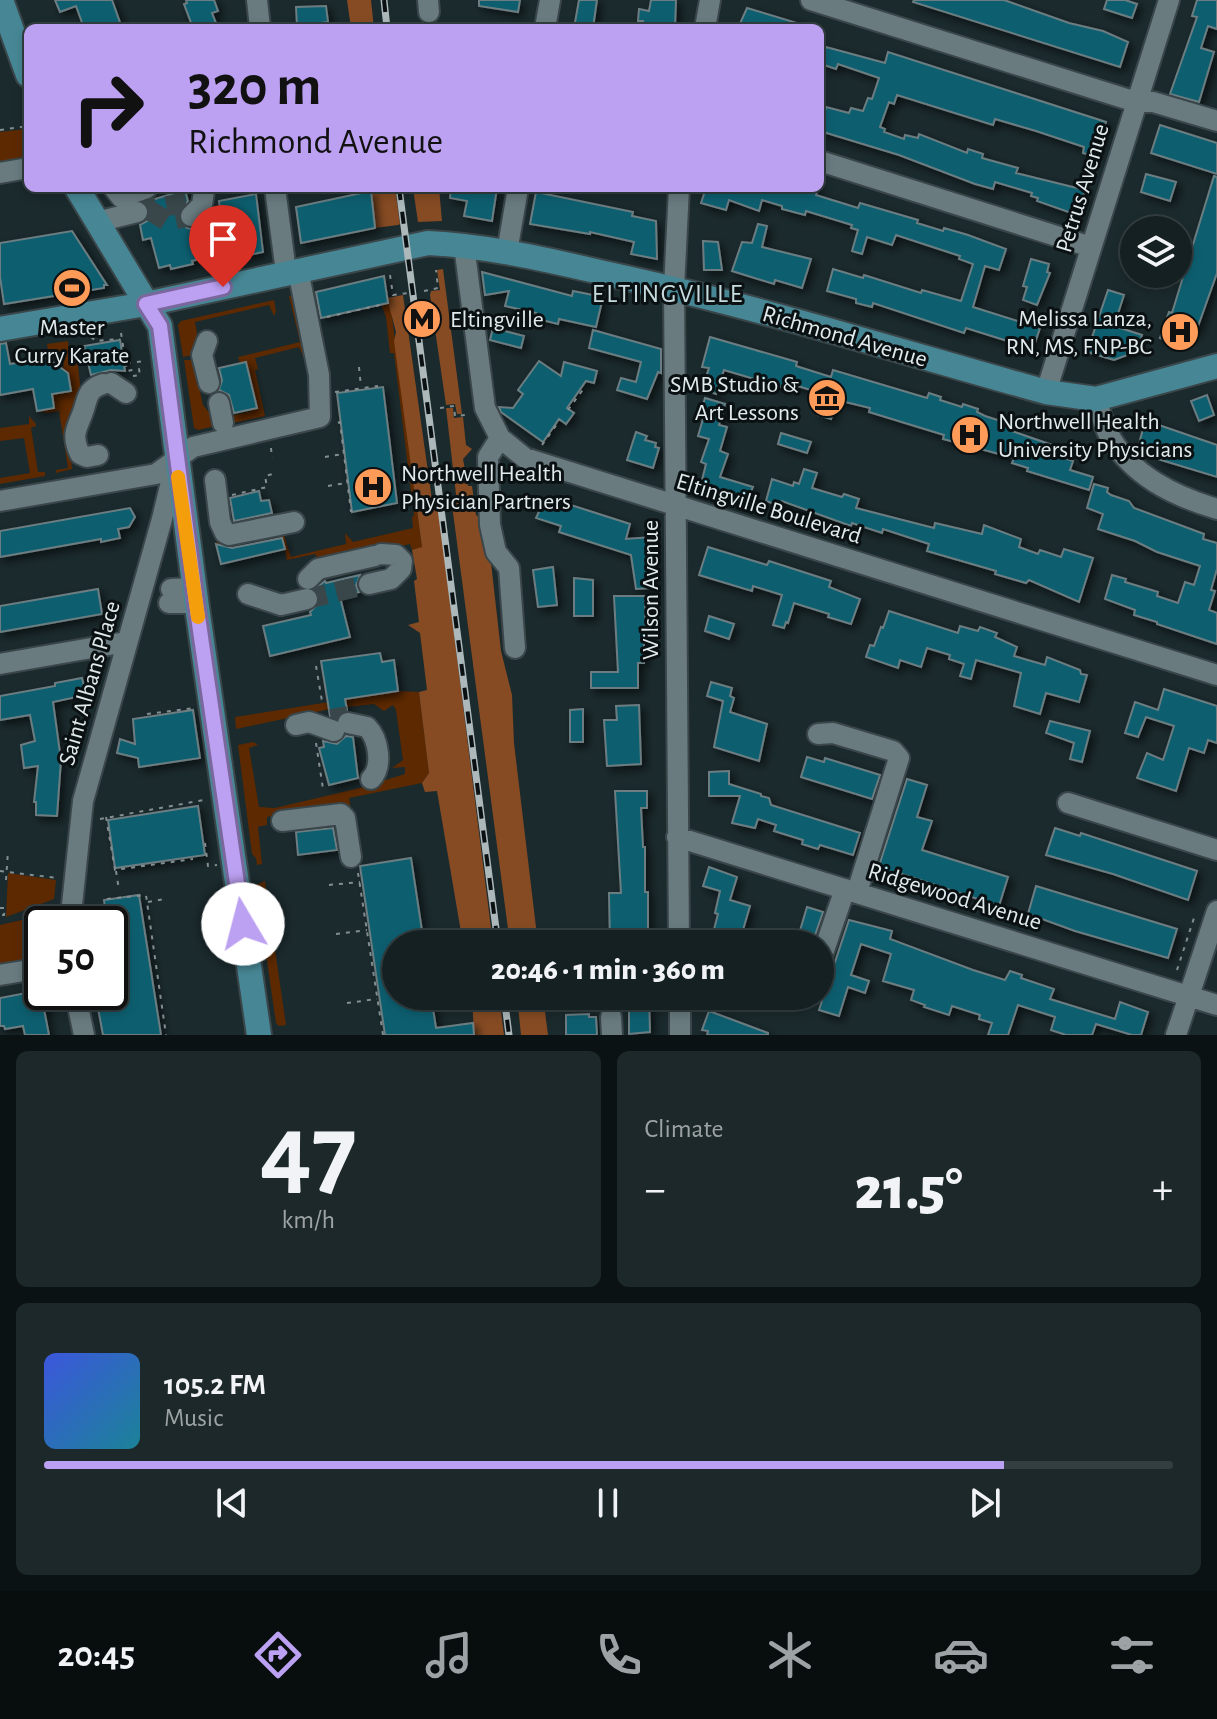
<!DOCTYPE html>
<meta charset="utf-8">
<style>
:root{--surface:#142022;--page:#1d282a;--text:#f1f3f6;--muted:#9da3a5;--line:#333e40;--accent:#bca0f2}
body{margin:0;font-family:"Alegreya Sans",sans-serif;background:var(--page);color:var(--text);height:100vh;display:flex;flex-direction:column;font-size:30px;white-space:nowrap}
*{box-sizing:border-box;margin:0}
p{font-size:26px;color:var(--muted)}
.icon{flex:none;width:44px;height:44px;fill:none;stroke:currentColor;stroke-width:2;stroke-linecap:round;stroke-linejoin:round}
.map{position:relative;height:1035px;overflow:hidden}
.details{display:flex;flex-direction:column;gap:16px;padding:16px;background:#0b1213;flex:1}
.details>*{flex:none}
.guide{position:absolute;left:24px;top:24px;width:800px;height:168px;border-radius:12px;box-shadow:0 4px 12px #0003,0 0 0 2px var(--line);background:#bca0f2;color:#111;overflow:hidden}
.fabs{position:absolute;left:1120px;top:216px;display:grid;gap:16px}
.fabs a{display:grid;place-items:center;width:72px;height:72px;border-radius:50%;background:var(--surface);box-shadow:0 4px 12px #0003,0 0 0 2px var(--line);font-size:40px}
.speed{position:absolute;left:24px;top:906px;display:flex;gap:16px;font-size:40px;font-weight:700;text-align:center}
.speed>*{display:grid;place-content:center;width:104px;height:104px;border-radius:50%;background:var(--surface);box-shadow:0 4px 12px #0003,0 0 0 2px var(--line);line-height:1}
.speed .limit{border:4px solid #111;border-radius:12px;background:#fff;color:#111}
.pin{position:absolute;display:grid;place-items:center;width:68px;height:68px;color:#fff;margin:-82px -34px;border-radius:50% 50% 50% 0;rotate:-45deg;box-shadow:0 0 8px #0007}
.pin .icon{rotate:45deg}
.me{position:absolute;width:88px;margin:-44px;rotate:352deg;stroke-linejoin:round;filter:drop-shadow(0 0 6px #0008)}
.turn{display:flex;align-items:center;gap:28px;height:168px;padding:0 32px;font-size:36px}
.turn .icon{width:104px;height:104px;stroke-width:2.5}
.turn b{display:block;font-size:56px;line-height:68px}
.big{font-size:60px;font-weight:800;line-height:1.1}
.details .tile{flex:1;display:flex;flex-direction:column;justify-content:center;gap:12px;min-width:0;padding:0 28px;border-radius:12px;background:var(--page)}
.details .dial{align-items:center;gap:0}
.dial b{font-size:104px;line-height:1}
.song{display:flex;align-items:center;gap:24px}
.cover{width:96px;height:96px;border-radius:12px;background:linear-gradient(135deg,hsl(230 70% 55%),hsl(190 70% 35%))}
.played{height:8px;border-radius:4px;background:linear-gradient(90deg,var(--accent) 85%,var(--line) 85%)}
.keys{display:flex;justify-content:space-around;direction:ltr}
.heat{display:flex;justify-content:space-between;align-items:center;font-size:44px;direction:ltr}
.details .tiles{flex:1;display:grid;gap:16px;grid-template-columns:1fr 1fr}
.tile:last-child{grid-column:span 2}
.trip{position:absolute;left:382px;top:930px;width:452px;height:80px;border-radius:40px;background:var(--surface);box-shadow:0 4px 12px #0003,0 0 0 2px var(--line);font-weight:800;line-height:80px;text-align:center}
.dock{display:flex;height:128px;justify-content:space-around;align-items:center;background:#080d0e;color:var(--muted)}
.dock .icon{width:56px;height:56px}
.dock .on{color:var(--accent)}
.dock b{font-size:36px;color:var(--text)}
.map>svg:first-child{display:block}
.green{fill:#5d2900}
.forest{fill:#864b23}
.building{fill:#075f6f;stroke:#6c7d82;stroke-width:2;filter:url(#shadow)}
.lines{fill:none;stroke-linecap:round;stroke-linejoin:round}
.minor-tunnel{stroke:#39474a;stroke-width:20;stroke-dasharray:20 10;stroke-linecap:butt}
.minor-casing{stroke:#3a464a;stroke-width:24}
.major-casing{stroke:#3a464a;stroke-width:28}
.path{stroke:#828e91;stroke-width:2;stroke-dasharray:4 6;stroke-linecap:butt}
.minor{stroke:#697b7f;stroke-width:20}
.major{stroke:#478795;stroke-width:24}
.rail-casing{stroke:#adb8bb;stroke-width:7}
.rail{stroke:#0b1113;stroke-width:4;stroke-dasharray:12;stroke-linecap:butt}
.route-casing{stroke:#7a689d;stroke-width:20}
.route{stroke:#bca0f2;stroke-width:14}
.slow{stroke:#f59e0b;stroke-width:14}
.labels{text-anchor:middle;stroke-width:6;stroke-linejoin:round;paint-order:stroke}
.street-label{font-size:24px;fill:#e1eaed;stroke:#0b1113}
.poi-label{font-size:24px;fill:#e1eaed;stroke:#0b1113;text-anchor:start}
.neighbourhood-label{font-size:26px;letter-spacing:2px;fill:#c7dbdf;stroke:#0b1113}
</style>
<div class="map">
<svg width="1217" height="1035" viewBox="0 0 1217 1035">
<defs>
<filter id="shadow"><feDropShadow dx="4" dy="4" stdDeviation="4" flood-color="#0009"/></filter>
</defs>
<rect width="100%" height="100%" fill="#1b2a2d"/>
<path class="green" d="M25 129 28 134V161L0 165V132Z
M219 206 227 263 210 267 205 253H202L197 230 193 231V227C206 225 216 219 219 206Z
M294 295 307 365 299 347 255 358 258 369 255 370 265 416 228 424 227 417 251 411 246 362 240 363 238 357 300 342 289 296Z
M274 300 276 311 274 316 269 305 195 322 197 333 193 355 183 357 178 325 181 321Z
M390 302 422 548 412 550 410 544 322 564 315 554 287 560 280 529 217 544 210 502 218 533 282 529 291 557 346 544 345 533 353 542 413 528 412 517 414 516 394 353H390L386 317 381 304Z
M68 341 69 350 77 356C78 370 82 394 81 406 78 429 69 446 72 469L56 473V470L68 468 59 411 47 413 39 411 54 408 52 394 64 365 49 355 47 344Z
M184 360H193L203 405 219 425 198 430 194 428Z
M29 416 36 424V426L31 428 38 472H45V476L0 484V478L30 473 24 438 0 441V428L29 424Z
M398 691 419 692 429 773 422 783 349 798 351 810 326 805 267 817V825L258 827 262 864 257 865 256 858 252 854 238 745 253 742 258 745 249 748 259 807 275 808 360 788 405 774V767L392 768 403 760 396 710 393 705 384 711 374 704 330 709 236 729 235 717Z
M8 873 56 880 54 899 6 917Z
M265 881 286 1025 279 1026 276 1023 256 885Z
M53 907 52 924H42V961L0 969V925L26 919Z"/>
<path class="forest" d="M347 0H371L374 28H351Z
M370 188H395L400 224 398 225 375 228Z
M413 188H439L442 221 418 222Z
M443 269 462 414H457L455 404 446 405 430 295 431 291 440 290 437 270Z
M403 295 433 507 438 506 493 944H463L437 791 425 792 422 783 429 773 419 692 427 690 420 633 408 625 419 622 414 581 417 579 412 550 422 547 394 341 396 332 387 298Z
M446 408H453L454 418 463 417 466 445 472 449 463 459 468 486H472L476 515 484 521 488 536 501 651 512 695 514 743 538 944H510L452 505 457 503Z
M472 996H499L504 1035H474Z
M517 996H543L548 1035H521Z"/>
<path class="building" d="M55 0H112L122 28H84L76 6 60 12Z
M186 0H214L218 11 212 13 218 28H193L184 4 187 3Z
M479 0H520L518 12 479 6Z
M579 0H597L593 28H574Z
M651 0H676L675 28H642L643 21H638L639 9 649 11Z
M914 0H1004L1069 23 1103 31 1128 42 1120 67 913 2Z
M1107 0H1125L1137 4 1132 18 1104 9Z
M1197 0H1217V29L1208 26 1201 48 1214 52 1199 102 1170 94 1197 17 1192 16Z
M326 6 328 22 297 26 296 7Z
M747 8 807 26 806 28H738Z
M826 47 885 63 888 52 1106 122 1094 156 1083 153 1084 147 1036 131 995 119 993 125 897 95 894 104 889 102 880 127 885 129 884 132 904 139 905 135 918 138 919 134 967 153 968 149 983 154 982 158 1018 168 1016 173 1085 190 1077 215 1037 201 1038 198 1031 196 1032 193 995 182 993 189 975 184 899 155 820 131 826 107 849 113 851 108 863 111 868 98 872 99 879 78 838 64 836 69 821 64Z
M1160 125 1217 143V174L1151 153Z
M1146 174 1176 182 1170 201 1141 192Z
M1214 176 1217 177V273L1196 332 1170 341 1160 338 1169 312 1172 313Z
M451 188H497L492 221 464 216 467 201 450 198Z
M706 188H818L816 195 858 208 860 203 918 220 917 223 943 231 944 228 968 235 1006 249 999 270 985 266 973 307 1040 328 1033 349 966 328 964 333 873 303 872 307 856 303V299L827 291 833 269 863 278 864 275 921 293 922 290 961 301 973 264 959 259 960 256 896 235 892 245 867 237 862 254 852 251 858 230 851 228 852 225 806 211 805 215 782 209V206L762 200 759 211 729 200 726 210 701 203Z
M185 190 188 201 179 212V220L187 228 197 230 203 258 192 261 193 264 171 269 170 265 159 268 151 238 143 240 140 225 147 221 150 215 145 202Z
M371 191 375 228 301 243 296 207Z
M536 192 633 212 632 216 656 221 657 259 631 254 634 242 590 232V234L530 224Z
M256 194 263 252 226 260 219 201Z
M758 224 767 226 762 247 811 259 802 288 775 280 774 284 732 271 742 242 752 243Z
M72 231 107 285H104V288L4 304 0 277V243Z
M703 241 718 242 722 270H704Z
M1031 259 1049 264 1047 272 1050 273 1037 305 1023 300 1027 287 1023 286Z
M482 272 572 296 573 291 603 297 596 327 559 319 558 324 534 318 536 313 505 306 509 291 485 295Z
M384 276 388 303 321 318 316 292Z
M1108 290 1124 295 1114 326 1142 335 1137 351 1132 350 1130 354 1114 360 1087 352Z
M493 328 524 336 521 348 490 340Z
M593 330 661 349V373L658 372 647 399 617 390 621 378 636 382 641 362 589 348Z
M710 337 797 362 796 366 831 377 833 370 927 398 929 393 941 397 940 400 962 407 963 404 978 409 977 412 985 416 1010 424 1009 430 1055 446 1053 454 1073 461 1070 470 1093 477 1089 490 1027 471 1028 468 1012 463 1014 458 943 439 944 435 869 412 870 408 837 400 831 419 818 415 824 394 791 384 788 389 724 370 716 394 702 389 709 368 702 367Z
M120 340 125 371 111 370 91 375 84 346Z
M6 343 10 364 47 358 68 373 71 391 52 394 54 408 37 411 33 389 0 395V344Z
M539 361 561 376 564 362 597 371 594 383 586 381 567 408 574 413 566 424 559 419 543 442 501 412 499 407 513 408 523 394 518 390Z
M246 362 257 408 234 413 229 395 219 390 222 380 219 368Z
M383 387 397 503 352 512 337 393Z
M1207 395 1214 415 1199 421 1191 401Z
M705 398 725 404 719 425 727 427 720 451 728 454 720 477 753 487 746 503 700 488 706 464 701 462 709 439 698 436 705 412 701 411Z
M1153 423 1217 445V477L1158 459 1161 451 1139 444 1144 425 1151 428Z
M636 432 647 436 645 440 656 443 655 447 659 448 653 468 627 460Z
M781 433 811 442 807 453 778 444Z
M804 469 817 473 812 488 842 497 844 494 859 499 856 508 934 528 935 523 982 534 984 525 1021 539 1019 547 1038 554 1040 550 1061 557 1064 549 1093 558 1079 602 1029 580 1026 583 995 574 996 571 927 551 929 544 883 529 882 533 852 523 851 526 782 501 781 506 766 501 772 479 793 486 794 482 799 484Z
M1094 484 1108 488 1107 492 1111 495 1129 501 1134 508 1204 534 1203 539 1217 543V569L1211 590 1215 591 1209 610 1217 613V644L1157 624V622L1134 615 1135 610 1105 599 1112 575 1126 579 1125 582 1158 592 1157 596 1178 603 1185 582 1194 585 1200 566 1157 552 1135 541 1098 529 1103 514 1087 508Z
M259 491 261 501 269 500 272 513 234 521 230 498Z
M546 497 630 524 626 539 652 537 654 583H651V588L636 589 631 555 559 532 561 526 536 518Z
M130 508 135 517 129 527 118 529 120 538 101 542V539L0 557V531Z
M282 538 285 549 221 564 216 544 232 548Z
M708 547 767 565 769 561 831 581 829 587 860 599 851 624 828 617 829 614 794 603 788 623 786 622 784 628 773 625 782 595 753 586 752 591 699 575Z
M553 567 557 605 538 607 533 570Z
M360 575 356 586 359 592 340 597 350 637 270 656 263 626 311 615 310 612 320 602 315 589 325 581 326 583Z
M574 578 593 580V616H574Z
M98 589 102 614 0 632V606Z
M614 596H645L646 642H644V663H638V688H591V672H618Z
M889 611 958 633 960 626 978 631 980 627 997 633 995 637 1017 647 1014 656 1045 665 1047 657 1080 670 1081 674 1087 675 1079 702 1046 693 1040 714 1014 706 1021 673 976 660 971 679 960 676 964 664 949 659 950 655 927 648 921 667 900 660 898 668 866 657 870 645 874 646 881 627 883 628Z
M709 616 734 624 729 639 705 631Z
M380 653 382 662 394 660 398 691 345 699 347 710 336 718 330 716 321 661Z
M82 678 86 695 53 702 61 760 57 816 36 815V802H34L38 766 24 768 21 745 35 741 30 715 0 720V696L55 686V683Z
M711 682 732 688 730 696 734 698 730 712 767 724 759 761 714 747 723 701 707 696Z
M1164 689 1217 706V743L1208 740 1204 753 1189 748 1176 791 1137 778 1147 753 1163 760 1174 726 1146 717 1138 737 1125 733 1135 702 1158 710Z
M639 705 641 764 607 766 604 720H617L616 706Z
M583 709V742H570V710Z
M193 710 200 758 139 767 138 758 117 753 120 739 135 744 133 719Z
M1050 721 1090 731 1082 762 1070 759 1074 743 1046 733Z
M346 736 353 737 358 778 329 785 319 748 324 747 323 741 337 744Z
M807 757 824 762 825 758 880 775 872 799 801 777Z
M729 771V784L761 794V796L769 798 771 805 860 833 853 855 820 845 818 849 802 844 803 840 774 831 776 825 758 819 755 828 732 823 740 796H709V772Z
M907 779 927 785 917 817 932 821 922 850 1008 877 999 906 899 873 898 876 878 869Z
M615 791H647V808H641L643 847H645V892H648V943L610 944 609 893H621Z
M198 806 205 855 115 868 108 820Z
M333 828 337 850 298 855 296 832Z
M1055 828 1080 836 1081 833 1197 871 1188 900 1113 874 1046 855Z
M411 858 424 944H396V996H431L436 1028 473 1023 474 1035H385L360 866Z
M709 867 737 877 730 900 750 906 743 930 753 933 750 944H734L712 937 718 914 715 913 720 891 703 886Z
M1036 886 1177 929 1168 958 1075 931 1028 914Z
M139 895 161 1035H103L95 992H110V924H107L104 900Z
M807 907 823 912 812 944H796Z
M849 920 892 931 890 939 973 970 1005 980 1010 971 1022 975 1021 978 1054 989 1050 999 1115 1019 1120 1002 1148 1012 1141 1035H1132L1096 1024 1092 1035H1066L1051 1030 1055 1017 1018 1005 1008 1035H988L992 1023 979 1019 980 1015 952 1006 949 1015 924 1007 925 1005 911 1000 914 990 883 981 891 954 861 944 851 975 869 981 865 993 848 987 839 1016 819 1010Z
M42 990 45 992 48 1008 44 1009 49 1035H25L23 1026 5 1029 4 1026H0V998Z
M629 996H649L650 1032 629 1034Z
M709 1011 768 1033V1035H707L708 1031 702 1030Z
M589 1014V1017H596L597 1035H566V1015Z"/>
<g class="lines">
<path class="minor-tunnel" d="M149 210 167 221 191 216
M137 212 188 202
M307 599 369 584
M331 719 348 716"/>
<defs>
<path id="minor" d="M257 0 260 28
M428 0 429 12
M811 0 1136 102H1153L1217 121
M545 28 550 0
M705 28 710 0
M820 161 1091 247
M0 173 28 168
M114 188 121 197 147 188
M275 188 286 272
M191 216 202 205 204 191
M97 222 137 212
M464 245 485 408 500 438 525 458 1217 675
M507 252 518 188
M207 341 202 355 209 383
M111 383 126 393
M1046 392 1169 0
M1096 399C1100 410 1103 424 1109 435 1132 476 1174 496 1217 509
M219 403 223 423
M500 438 488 457 490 525 496 552 509 568 515 648
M98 455 87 457 80 454C70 433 78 428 84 409 88 396 88 389 103 384
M215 480 220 522 225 533 229 535 294 522
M0 501 156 474 193 447 320 417 319 375 298 270
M308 579 318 569 375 556
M369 584 391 579 401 569 402 561 396 555 381 554
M171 589 194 588
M248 594 281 605 307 599
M169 603H196
M0 664 126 642
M348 723 367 727C379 739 383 767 371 779
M296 725 309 722 334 731
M818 734 833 733 893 751 899 758 857 892
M1068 803 1217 850
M282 821 341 814 345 818 351 857
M677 837 1217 1005
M70 924 83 801 162 519 175 465
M679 944 674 288 679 188
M820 962 845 889
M0 975 42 968
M75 992 84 1035
M680 996V1035
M611 1017 612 1035
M1176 1035 1217 911"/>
<path id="major" d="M1 0 28 75
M77 188 160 326 197 607 259 1035
M0 329 146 304 428 243C491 246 552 261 613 275 759 307 902 352 1046 392L1096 399 1217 366"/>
</defs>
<use href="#minor" class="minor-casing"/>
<use href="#major" class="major-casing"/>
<path class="path" d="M0 130 28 126
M390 275 393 295 409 293
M424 291 438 288 436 270
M327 317 380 305
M121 333 127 371 139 369 140 375 133 376
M91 337 96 341 120 339
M127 363 145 361
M359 367 361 387
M335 392 378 386
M440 408 454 406 455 416 465 415
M568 410 584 388
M338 423 340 422 351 512
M542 445 560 420
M271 448 272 458
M325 457 343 454
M328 486 346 483
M232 495 267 487 265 476 277 473
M316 666 322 701
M147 714 194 708
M316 743 323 789
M106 817 115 870 193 859
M100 819 204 800
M205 843 208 866 217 865
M0 871 57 878
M116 871 119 890
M358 873 383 1035
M6 880 8 851
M329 885 360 882
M107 899 146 895 166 1035
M148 902 165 899
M0 908H5L4 915H0
M336 934 367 930
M1177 970 1194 918
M347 1003 377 999"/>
<use href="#minor" class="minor"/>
<use href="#major" class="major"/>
<defs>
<path id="rail" d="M384 0 387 28
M399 188 498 944
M504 996 509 1035"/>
</defs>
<use href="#rail" class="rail-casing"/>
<use href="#rail" class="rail"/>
</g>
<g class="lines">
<defs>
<path id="route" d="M223 287 146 304 160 326 196 603 243 924"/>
</defs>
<use href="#route" class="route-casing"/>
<use href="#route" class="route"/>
<path class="slow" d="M178 477 198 617"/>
</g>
<defs>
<symbol id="stadium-disc" viewBox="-11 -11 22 22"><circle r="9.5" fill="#ff9b59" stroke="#0b1113"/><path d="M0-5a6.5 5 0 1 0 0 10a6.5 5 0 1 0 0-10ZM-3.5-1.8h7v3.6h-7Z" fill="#111"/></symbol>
<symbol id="metro-disc" viewBox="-11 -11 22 22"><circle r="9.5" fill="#ff9b59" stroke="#0b1113"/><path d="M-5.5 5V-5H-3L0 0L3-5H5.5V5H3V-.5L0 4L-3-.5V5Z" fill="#111"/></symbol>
<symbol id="hospital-disc" viewBox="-11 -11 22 22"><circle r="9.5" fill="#ff9b59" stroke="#0b1113"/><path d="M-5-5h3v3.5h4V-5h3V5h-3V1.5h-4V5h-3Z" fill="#111"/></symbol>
<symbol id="museum-disc" viewBox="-11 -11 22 22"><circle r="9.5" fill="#ff9b59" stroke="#0b1113"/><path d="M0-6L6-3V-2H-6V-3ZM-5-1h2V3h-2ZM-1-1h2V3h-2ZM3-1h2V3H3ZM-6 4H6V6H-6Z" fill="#111"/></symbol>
</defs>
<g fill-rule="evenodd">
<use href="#stadium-disc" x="50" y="266" width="44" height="44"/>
<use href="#metro-disc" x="400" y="297" width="44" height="44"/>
<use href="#hospital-disc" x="1158" y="310" width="44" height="44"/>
<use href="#museum-disc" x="805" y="376" width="44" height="44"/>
<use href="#hospital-disc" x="948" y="413" width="44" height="44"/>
<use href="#hospital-disc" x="351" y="465" width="44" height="44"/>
</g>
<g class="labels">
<g class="street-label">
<text transform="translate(1082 188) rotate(-73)" y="8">Petrus Avenue</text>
<text transform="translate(845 336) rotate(16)" y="8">Richmond Avenue</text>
<text transform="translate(769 508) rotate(17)" y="8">Eltingville Boulevard</text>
<text transform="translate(650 590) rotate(-90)" y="8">Wilson Avenue</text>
<text transform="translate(89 683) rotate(-74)" y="8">Saint Albans Place</text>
<text transform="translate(955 896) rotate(17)" y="8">Ridgewood Avenue</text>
</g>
<g class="poi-label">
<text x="1152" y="326" text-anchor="end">Melissa Lanza,<tspan x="1152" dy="28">RN, MS, FNP-BC</tspan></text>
<text x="450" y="327">Eltingville</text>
<text x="72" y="335" text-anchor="middle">Master<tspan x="72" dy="28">Curry Karate</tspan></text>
<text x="799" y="392" text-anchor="end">SMB Studio &amp;<tspan x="799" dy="28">Art Lessons</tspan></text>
<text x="998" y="429">Northwell Health<tspan x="998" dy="28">University Physicians</tspan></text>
<text x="401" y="481">Northwell Health<tspan x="401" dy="28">Physician Partners</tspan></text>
</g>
<g class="neighbourhood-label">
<text x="668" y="302">ELTINGVILLE</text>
</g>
</g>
</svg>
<div class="fabs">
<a><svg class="icon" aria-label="layers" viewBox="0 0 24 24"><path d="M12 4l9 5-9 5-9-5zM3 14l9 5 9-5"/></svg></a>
</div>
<div class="speed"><div class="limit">50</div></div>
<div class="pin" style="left:223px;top:287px;background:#d93025"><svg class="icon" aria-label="arrive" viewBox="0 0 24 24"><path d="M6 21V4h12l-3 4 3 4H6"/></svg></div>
<svg class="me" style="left:243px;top:924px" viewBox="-20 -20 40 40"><circle r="19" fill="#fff"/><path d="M0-13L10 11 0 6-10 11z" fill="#bca0f2"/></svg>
<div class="trip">20:46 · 1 min · 360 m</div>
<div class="guide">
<div class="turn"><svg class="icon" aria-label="right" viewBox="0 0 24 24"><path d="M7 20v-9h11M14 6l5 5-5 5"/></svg><div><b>320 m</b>Richmond Avenue</div></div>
</div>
</div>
<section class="details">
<div class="tiles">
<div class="tile dial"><b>47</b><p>km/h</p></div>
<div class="tile"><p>Climate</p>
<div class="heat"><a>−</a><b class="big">21.5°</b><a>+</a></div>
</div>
<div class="tile">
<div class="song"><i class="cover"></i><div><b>105.2 FM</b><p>Music</p></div></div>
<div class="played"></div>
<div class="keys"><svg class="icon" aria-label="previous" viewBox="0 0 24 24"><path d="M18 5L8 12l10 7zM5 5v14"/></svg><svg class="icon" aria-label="pause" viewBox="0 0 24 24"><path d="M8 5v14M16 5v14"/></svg><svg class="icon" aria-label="next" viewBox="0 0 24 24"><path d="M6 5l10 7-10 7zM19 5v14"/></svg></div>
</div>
</div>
</section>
<nav class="dock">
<b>20:45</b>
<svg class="icon on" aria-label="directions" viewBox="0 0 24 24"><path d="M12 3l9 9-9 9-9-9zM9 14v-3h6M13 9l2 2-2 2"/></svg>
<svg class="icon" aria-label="music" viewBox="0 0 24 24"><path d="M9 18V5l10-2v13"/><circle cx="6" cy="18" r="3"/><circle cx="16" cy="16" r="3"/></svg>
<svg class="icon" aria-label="phone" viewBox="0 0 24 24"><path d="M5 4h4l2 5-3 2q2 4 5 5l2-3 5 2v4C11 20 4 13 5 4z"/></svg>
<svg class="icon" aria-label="climate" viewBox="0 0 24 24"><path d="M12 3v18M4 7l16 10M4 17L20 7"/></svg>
<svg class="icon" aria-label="car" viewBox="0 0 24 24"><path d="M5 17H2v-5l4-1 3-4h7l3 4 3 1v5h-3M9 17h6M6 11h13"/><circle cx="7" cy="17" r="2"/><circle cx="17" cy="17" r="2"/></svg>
<svg class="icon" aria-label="filters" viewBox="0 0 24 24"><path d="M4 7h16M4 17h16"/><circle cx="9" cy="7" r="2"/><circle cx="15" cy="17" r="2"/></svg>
</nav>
